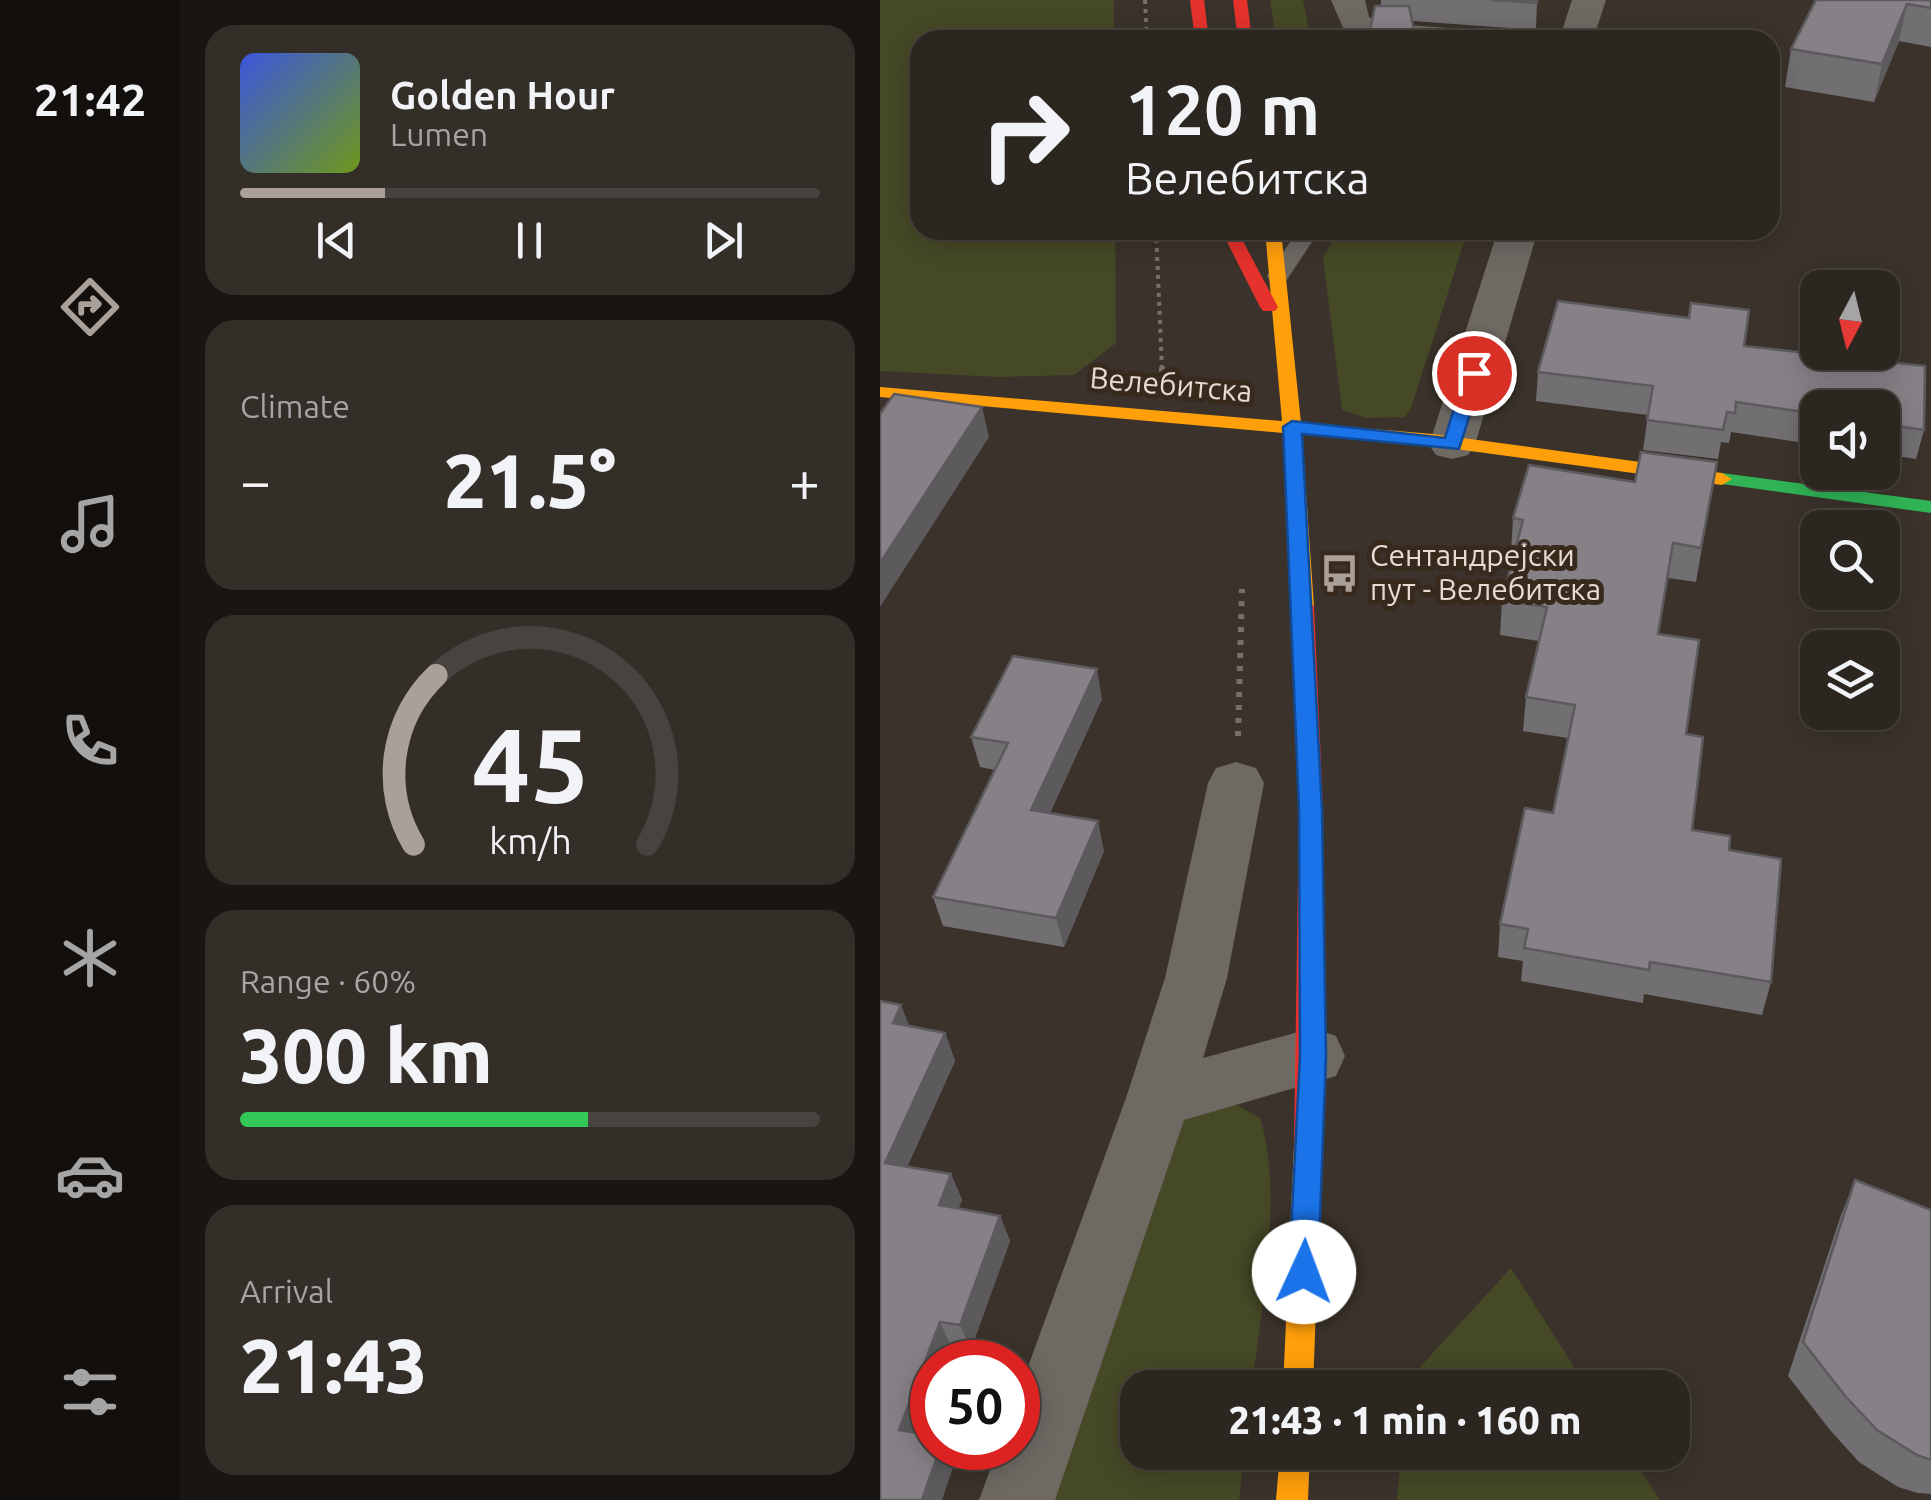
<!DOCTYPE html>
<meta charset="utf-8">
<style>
:root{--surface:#2c2620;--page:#342e29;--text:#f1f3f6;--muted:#a6a5a5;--line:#48433e;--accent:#aaa098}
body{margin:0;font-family:Ubuntu,sans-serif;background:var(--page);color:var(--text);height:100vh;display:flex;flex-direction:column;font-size:38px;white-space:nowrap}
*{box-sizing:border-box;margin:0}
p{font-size:32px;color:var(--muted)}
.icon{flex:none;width:55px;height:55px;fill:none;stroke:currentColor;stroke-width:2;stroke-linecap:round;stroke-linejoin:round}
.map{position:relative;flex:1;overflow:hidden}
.side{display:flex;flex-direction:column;gap:25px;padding:25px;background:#181512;width:700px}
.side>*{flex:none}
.top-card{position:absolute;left:30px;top:30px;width:870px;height:210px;border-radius:30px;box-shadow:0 5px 25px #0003,0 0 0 2px var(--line);background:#2c2620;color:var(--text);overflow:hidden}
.needle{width:65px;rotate:187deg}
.controls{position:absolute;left:920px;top:270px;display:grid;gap:20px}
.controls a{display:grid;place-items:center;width:100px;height:100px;border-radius:20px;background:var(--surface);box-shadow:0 5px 25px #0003,0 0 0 2px var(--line);font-size:50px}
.speed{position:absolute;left:30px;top:1340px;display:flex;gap:20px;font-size:50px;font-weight:700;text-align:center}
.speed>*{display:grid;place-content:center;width:130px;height:130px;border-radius:50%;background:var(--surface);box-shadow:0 5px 25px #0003,0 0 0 2px var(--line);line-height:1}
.speed .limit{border:15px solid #d22;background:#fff;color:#111}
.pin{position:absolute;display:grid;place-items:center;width:85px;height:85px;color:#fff;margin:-42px;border:5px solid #fff;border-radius:50%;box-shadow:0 2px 10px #0007}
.me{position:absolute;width:110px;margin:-55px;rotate:2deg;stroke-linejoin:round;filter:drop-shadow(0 0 8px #0008)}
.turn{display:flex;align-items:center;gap:35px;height:210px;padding:0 50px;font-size:45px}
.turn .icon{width:130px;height:130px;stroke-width:2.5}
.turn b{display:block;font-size:70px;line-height:85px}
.big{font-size:75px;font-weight:800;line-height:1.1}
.side .card{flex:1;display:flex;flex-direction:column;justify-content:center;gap:15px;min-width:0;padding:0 35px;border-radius:30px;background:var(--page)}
.side .dial{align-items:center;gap:0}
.dial svg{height:260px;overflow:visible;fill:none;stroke:var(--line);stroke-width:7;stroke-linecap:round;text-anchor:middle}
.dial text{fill:var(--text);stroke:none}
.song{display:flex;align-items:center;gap:30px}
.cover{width:120px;height:120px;border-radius:15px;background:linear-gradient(135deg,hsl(230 70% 55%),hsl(80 70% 35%))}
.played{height:10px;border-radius:5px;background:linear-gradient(90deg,var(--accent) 25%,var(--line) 25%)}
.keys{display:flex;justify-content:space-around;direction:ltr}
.heat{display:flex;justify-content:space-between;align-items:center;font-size:55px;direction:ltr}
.charge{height:15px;border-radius:8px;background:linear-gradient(90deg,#34c759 60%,var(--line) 0)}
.trip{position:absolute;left:240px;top:1370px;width:570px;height:100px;border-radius:30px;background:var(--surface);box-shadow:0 5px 25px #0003,0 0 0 2px var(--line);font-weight:800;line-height:100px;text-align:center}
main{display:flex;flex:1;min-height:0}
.dock{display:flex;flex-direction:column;width:180px;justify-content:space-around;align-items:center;background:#120f0d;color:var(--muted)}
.dock .icon{width:70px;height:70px}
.dock .on{color:var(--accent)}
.dock b{font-size:45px;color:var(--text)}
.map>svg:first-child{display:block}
.green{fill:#454926}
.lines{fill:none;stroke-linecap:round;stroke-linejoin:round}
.path-far1{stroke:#76706b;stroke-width:4;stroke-dasharray:4 5;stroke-linecap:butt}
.path{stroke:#76706b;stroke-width:6;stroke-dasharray:5 8;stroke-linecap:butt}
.lane{fill:#6e6963;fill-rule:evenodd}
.street{fill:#6e6963;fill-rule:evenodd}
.fast{fill:#30b455;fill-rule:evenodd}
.slow{fill:#ff9f0a;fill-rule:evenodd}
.jam{fill:#e5322d;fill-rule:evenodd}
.wall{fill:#726f73}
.shaded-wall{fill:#5d5a5e}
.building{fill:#858186;stroke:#5d5a5e;stroke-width:2.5}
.route{fill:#1a73e8;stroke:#114b97;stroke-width:2.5}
.labels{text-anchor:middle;stroke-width:10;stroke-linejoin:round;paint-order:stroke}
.street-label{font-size:30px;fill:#e5dbd3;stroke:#37291b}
.poi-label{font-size:30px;fill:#e5dbd3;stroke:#37291b;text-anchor:start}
</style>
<main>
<nav class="dock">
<b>21:42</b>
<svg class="icon on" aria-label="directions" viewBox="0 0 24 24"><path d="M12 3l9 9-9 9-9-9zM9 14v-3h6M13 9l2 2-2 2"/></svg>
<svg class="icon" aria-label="music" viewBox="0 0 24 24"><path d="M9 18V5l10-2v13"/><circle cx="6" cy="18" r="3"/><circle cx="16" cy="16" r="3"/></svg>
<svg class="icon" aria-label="phone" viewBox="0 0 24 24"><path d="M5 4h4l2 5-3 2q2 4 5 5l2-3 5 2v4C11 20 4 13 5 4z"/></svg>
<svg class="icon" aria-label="climate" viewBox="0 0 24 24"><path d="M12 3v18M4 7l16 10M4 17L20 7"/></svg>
<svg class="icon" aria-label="car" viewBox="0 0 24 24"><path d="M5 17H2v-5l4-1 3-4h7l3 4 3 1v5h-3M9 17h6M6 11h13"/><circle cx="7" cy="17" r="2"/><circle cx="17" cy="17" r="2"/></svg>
<svg class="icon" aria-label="filters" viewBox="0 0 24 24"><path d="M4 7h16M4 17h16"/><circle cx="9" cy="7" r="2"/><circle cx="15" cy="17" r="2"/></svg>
</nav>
<section class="side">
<div class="card">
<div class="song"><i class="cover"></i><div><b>Golden Hour</b><p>Lumen</p></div></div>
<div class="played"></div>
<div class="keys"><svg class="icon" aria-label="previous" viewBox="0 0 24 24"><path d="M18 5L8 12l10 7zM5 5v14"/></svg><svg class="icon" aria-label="pause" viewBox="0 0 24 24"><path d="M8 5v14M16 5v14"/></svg><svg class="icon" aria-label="next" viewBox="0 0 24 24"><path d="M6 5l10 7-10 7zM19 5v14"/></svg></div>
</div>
<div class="card"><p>Climate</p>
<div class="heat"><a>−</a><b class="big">21.5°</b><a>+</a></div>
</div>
<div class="card dial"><svg viewBox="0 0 100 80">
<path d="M14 69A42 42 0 1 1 86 69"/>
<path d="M14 69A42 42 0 0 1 21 17" stroke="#aaa098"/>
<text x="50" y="56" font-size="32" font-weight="700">45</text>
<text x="50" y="72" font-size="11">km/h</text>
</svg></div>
<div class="card"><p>Range · 60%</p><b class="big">300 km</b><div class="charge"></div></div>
<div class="card"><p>Arrival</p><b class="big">21:43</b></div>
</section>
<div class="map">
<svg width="1051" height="1500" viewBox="0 0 1051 1500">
<rect width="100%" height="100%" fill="#3b332b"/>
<path class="green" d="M0 0H234V40H40V230H235L236 343 194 375 119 377 0 371Z
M390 0H423L431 40H396Z
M458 230H588L531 408 525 417 487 418 462 410 443 258Z
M357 1105 380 1118C404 1191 381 1310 372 1387L258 1388V1452L364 1453 359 1500H165L282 1127 321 1110Z
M631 1268 707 1387H526L527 1381Z
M521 1453H749L780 1500H517Z"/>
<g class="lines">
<path class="path-far1" d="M265 0 267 40
M276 230 282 369"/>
<path class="path" d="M282 367V374
M358 736 362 589"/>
<path class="lane" d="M418 230H440L406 281H390L387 276Z"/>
<path class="street" d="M451 0H485L489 17 501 23 594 30 606 33 611 40H487L464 30Z
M692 0H726L713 40H679Z
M618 230H658L595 445 588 455 572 459 556 455 549 445Z
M356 762 376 768 384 783 347 978 323 1058 433 1028 456 1036 465 1056 456 1076 304 1120 175 1500H99L118 1448H138V1394L246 1098 285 978 328 783 336 768Z"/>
<path class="fast" d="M842 473 1051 501V513L835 483 832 479 835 475Z"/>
<path class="slow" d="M385 230H401L421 423 553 434 842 473 852 479 842 485 553 446 422 434 434 606 424 613 414 606 403 433 0 397V387L402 421Z
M428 1134 438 1137 442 1146 433 1388H403L414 1146 418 1137Z
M400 1452H430L428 1500H396Z"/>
<path class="jam" d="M310 0H324L329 40H315Z
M353 0H367L372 40H358Z
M341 230H357L398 307 395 311H383L380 307Z
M424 599 434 606 443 808 442 1146 438 1155 428 1158 418 1155 414 1146 419 808 414 606Z"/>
</g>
<path class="wall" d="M501 0H657L656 30 533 21 501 6Z
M936 0H1051V47L1019 41 994 102 905 87 911 49Z
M700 230H772L770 238Z
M678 301 809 318 811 303 869 310 864 346 1045 366 1044 430 1036 459 1002 454V408H938V445L851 432 849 443 841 442 838 459 763 450 768 415 656 401 658 372Z
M837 462 816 582 788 578 778 634 806 734 812 830 849 850 891 982 882 1015 764 994 763 1003 641 981 643 961 618 957 620 924 673 813 688 738 643 731 646 697 659 641 620 635 622 600 634 553H631L633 518 755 482Z
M222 699 170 813 224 851 184 947 63 926 53 897 115 770 100 767 91 737Z
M30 1027 65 1033 75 1061 27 1167 71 1174 82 1200 78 1208 120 1216 130 1241 91 1349 71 1346 65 1362H52L39 1433 76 1459 0 1500Z
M975 1180 1051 1210V1494L1038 1493 1018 1487 979 1462 950 1430 908 1376 960 1218Z"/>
<path class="shaded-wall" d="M1027 4 1019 41 994 102 1002 64Z
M102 407 109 437 0 607V563Z
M217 669 222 699 158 839 151 810Z
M218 821 224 851 184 947 176 918Z
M21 1005 32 1033 13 1023Z
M65 1033 75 1061 17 1189 5 1163Z
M71 1174 82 1200 70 1231 59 1205Z
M120 1216 130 1241 91 1349 80 1325Z
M60 1322 71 1346 65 1362H52V1397L32 1452 19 1430Z
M60 1448H70L76 1459 62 1500H42Z"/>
<path class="building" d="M611 0H657V3Z
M936 0H1051V8L1027 4 1002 64 911 49Z
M495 6H529L536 40H488Z
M678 301 809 318 811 303 869 310 864 346 1045 366 1044 430 1002 424V408H938V414L856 402 855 413 847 412 843 430 767 420 773 386 658 372Z
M14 394 102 407 0 563V414Z
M761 452 837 462 821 548 793 543 778 634 819 640 806 734 823 737 812 830 850 836 849 850 901 859 891 982 770 962 769 970 644 948 648 929 620 924 645 808 673 813 695 705 646 697 667 607 622 600 643 520 633 518 649 465 755 482Z
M133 656 217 669 151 810 218 821 176 918 53 897 128 743 91 737Z
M0 1001 21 1005 13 1023 65 1033 5 1163 71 1174 59 1205 120 1216 80 1325 60 1322 19 1430 52 1435V1448H60L42 1500H0Z
M975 1180 1051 1210V1460L1037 1455 997 1430 966 1397 923 1342Z"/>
<path class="route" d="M594 368 603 373 579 449 422 434 442 809 446 1056 438 1272 434 1282 424 1286 413 1282 409 1272 420 1056 419 809 403 427 412 421 565 438 585 373Z"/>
<defs>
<symbol id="bus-bare" viewBox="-9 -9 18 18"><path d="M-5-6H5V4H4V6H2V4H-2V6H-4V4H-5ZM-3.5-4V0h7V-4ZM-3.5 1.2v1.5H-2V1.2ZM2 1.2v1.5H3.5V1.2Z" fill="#aaa098" stroke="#37291b" stroke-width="2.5" paint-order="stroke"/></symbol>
</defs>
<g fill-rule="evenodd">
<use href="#bus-bare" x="432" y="546" width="55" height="55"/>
</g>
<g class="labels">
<g class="street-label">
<text transform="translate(291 385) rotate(5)" y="10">Велебитска</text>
</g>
<g class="poi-label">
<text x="490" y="566">Сентандрејски<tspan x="490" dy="34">пут - Велебитска</tspan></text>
</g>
</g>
</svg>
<div class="controls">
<a><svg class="needle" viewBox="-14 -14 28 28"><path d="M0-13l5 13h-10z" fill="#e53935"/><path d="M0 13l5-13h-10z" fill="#a6a5a5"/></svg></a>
<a><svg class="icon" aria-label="sound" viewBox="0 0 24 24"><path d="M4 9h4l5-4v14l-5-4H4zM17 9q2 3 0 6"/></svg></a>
<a><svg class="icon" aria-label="search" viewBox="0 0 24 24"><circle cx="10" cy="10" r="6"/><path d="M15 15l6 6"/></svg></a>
<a><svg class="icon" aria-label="layers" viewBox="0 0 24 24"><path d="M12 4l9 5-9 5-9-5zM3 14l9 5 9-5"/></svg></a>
</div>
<div class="speed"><div class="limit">50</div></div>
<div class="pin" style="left:594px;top:373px;background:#d93025"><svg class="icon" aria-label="arrive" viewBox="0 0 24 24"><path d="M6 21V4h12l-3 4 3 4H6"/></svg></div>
<svg class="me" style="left:424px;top:1272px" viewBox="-20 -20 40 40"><circle r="19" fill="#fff"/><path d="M0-13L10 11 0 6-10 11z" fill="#1a73e8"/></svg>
<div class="trip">21:43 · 1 min · 160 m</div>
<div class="top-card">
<div class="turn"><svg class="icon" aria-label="right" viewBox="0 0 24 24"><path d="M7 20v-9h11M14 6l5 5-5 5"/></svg><div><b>120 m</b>Велебитска</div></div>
</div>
</div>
</main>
